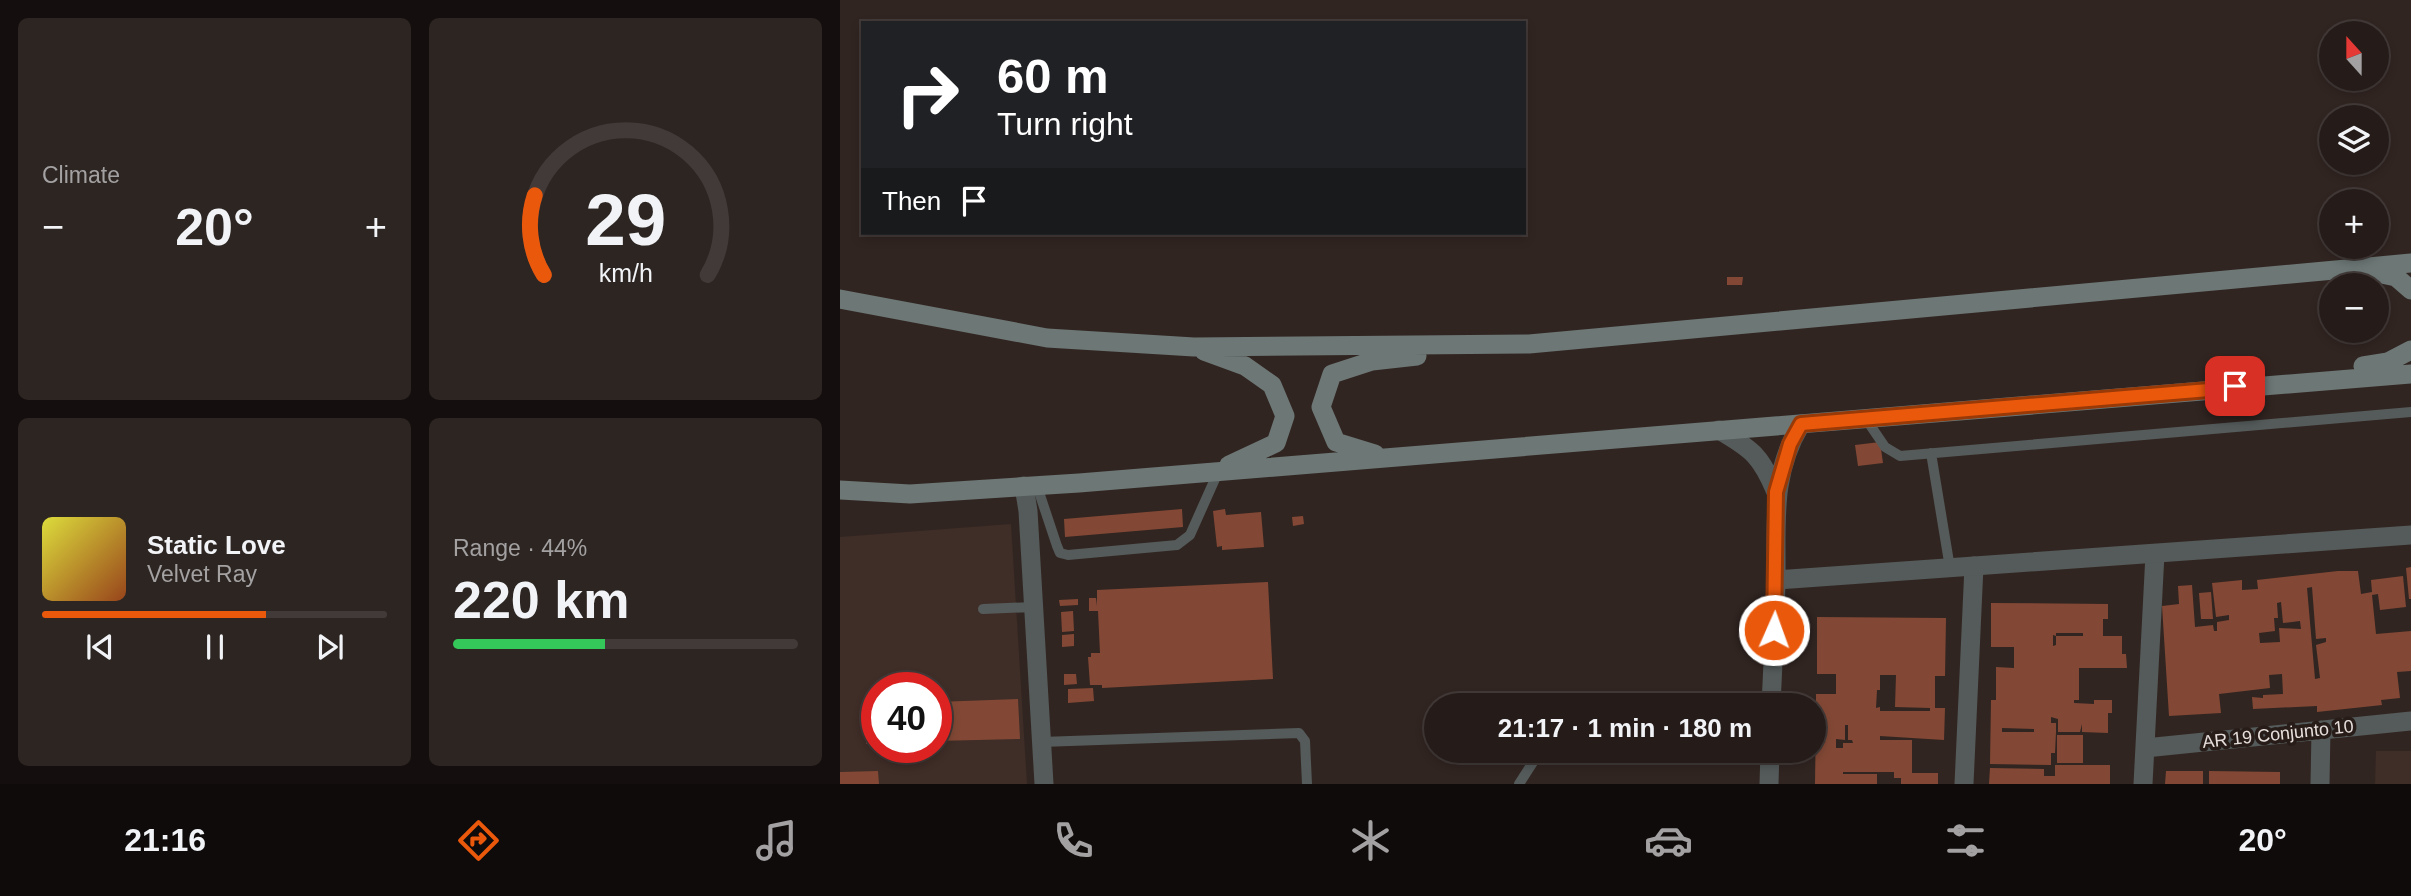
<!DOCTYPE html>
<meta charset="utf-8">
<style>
:root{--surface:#251c19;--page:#2d2522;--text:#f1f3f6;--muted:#a3a1a2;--line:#423a38;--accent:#ea580c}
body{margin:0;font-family:Helvetica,sans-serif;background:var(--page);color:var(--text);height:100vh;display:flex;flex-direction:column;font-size:26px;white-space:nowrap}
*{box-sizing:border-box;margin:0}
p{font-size:23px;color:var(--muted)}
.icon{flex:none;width:38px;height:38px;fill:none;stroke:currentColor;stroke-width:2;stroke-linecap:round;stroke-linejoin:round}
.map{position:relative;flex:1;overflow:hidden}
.sheet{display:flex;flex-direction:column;gap:18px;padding:18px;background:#140f0e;width:840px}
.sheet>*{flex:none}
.guide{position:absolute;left:21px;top:21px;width:665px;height:214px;border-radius:0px;box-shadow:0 4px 10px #0003,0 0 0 2px var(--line);background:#202124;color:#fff;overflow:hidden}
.needle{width:46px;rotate:339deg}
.buttons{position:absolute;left:1479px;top:21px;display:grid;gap:14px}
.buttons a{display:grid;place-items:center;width:70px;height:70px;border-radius:50%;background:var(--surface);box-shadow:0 4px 10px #0003,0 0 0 2px var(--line);font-size:35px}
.speed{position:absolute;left:21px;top:672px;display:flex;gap:14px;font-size:35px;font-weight:700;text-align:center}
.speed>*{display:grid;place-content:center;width:91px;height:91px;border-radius:50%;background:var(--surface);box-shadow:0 4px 10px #0003,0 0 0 2px var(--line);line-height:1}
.speed .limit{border:10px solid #d22;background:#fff;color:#111}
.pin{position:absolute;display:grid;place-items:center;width:60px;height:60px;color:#fff;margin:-30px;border-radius:14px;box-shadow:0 4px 10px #0006}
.me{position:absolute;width:77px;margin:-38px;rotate:2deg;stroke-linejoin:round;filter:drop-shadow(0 0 5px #0008)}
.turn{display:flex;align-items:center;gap:24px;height:147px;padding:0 21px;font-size:32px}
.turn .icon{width:91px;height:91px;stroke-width:2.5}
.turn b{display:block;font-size:49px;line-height:60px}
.then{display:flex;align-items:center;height:66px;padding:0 21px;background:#0003;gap:14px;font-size:26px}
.big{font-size:52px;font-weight:700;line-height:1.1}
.sheet .tile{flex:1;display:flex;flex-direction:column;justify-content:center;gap:10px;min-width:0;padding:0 24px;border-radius:10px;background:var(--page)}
.sheet .dial{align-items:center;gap:0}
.dial svg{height:182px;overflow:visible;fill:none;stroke:var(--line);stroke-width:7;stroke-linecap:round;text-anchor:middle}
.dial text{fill:var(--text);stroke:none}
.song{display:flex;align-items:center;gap:21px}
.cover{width:84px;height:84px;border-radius:10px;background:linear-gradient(135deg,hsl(60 70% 55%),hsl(20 70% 35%))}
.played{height:7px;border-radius:4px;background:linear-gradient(90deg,var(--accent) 65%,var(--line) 65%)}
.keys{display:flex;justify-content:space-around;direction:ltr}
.heat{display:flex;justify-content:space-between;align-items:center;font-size:38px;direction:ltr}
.charge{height:10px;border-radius:5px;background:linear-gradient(90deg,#34c759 44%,var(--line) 0)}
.sheet .tiles{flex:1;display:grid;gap:18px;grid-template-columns:repeat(2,1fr)}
.trip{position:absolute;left:584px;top:693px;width:402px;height:70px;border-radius:35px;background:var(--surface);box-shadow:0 4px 10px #0003,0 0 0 2px var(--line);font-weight:700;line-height:70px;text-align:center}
.dock{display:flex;height:112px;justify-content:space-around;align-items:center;background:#0f0b0a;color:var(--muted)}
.dock .icon{width:49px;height:49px}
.dock .active{color:var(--accent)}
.dock b{font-size:32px;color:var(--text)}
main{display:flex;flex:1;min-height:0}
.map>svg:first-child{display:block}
.built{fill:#3f2d27;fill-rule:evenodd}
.building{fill:#824835;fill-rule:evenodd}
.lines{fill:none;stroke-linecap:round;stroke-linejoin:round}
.service{stroke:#545b5a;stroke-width:10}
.minor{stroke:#545b5a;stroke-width:19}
.tertiary{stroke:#545b5a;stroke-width:19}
.secondary{stroke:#6c7776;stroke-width:19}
.route-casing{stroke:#983908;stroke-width:18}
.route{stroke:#ea580c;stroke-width:12}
.labels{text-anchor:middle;stroke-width:7;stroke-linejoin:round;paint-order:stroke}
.street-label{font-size:18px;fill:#e6dedb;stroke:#271c18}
</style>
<main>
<section class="sheet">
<div class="tiles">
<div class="tile"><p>Climate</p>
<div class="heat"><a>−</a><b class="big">20°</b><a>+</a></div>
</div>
<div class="tile dial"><svg viewBox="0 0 100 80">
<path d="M14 69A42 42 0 1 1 86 69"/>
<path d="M14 69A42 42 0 0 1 10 34" stroke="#ea580c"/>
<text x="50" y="56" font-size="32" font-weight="700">29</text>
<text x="50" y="72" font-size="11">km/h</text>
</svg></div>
<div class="tile">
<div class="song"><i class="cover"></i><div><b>Static Love</b><p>Velvet Ray</p></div></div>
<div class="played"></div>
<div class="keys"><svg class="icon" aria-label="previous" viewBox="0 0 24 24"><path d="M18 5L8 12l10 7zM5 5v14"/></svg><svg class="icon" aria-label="pause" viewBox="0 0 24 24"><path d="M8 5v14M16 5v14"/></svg><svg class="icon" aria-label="next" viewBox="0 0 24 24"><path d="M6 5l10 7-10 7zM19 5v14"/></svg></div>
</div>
<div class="tile"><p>Range · 44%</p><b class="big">220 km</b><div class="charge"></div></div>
</div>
</section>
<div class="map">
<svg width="1571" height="784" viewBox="0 0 1571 784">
<rect width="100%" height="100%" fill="#312521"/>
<path class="built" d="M171 524 187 784H0V537ZM37 688H96V747H37Z
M1536 751H1571V784H1535Z"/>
<path class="building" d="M887 277H903L902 285H887Z
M1040 442 1043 463 1018 466 1015 445Z
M342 509 343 527 225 537 224 519Z
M385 509 386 515 421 512 424 547 382 550V546L377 547 373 511Z
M463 516 464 524 453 526 452 517Z
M1571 567V599H1569L1566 568Z
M1498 571H1518L1521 594 1532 592 1531 580 1563 576 1566 607 1540 610 1538 594 1532 595 1536 634 1571 631V671L1557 672 1560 698 1541 700 1542 705 1477 712V706L1413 709 1412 697 1423 698V695L1443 694 1442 674 1429 675 1430 688 1379 694 1381 713 1329 716 1322 606 1339 604 1338 586 1352 585 1355 627 1373 625 1374 631H1377V622L1389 620V615L1376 617 1372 583 1402 580V590L1418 589 1417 580ZM1472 587 1476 639 1486 638V642L1476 645 1480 678 1475 679 1467 588ZM1441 602 1443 623 1460 621 1461 629 1439 628 1440 642 1420 643 1419 633 1435 631 1434 618H1438L1437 603Z
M428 582 433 679 262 688V685H250L248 657H251V653H260L258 611H249V598H256L257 606V590Z
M1371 592 1373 619H1361L1359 593Z
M238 599V605L220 606 219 600Z
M1151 603 1268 604V619H1263V636H1282V654H1286L1287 668H1239V700H1234V703L1254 704V700H1272V713H1268V733L1242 732V724L1240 732H1218V719L1211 717V723H1216V732L1215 753H1211V765L1150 764 1151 700H1156V667L1174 668V647H1151ZM1216 633H1243V636H1216V645L1213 646V635L1216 636ZM1162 728 1194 729V732H1162Z
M233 611 234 631 222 632 221 612Z
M977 617 1106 618 1105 676H1095V708H1105L1104 740 1040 736V740H1072V773H1098V784H1061V778H1054V772H1003V774H1037V784H975L976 716H978V706L976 707V694H996V674H977ZM1040 675H1056L1055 707 1090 708V711H1040V707L1036 708 1037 690H1040ZM1005 725H1008V740H1012L1013 743H1003V748H996V739L1005 740Z
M234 634V646L222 647V635Z
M224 674H236L237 684 224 685Z
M253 688 254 701 228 703V689Z
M178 699 180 739 96 741V702Z
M25 704H37V743L26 744Z
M1217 735H1243V763H1217Z
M1215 765H1270V784H1149L1150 768 1204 769V776H1215Z
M38 771 39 784H0V772Z
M1326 771H1363V784H1325Z
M1369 771 1440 772V784H1369Z"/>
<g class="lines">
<path class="service" d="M1026 419 1045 447 1060 456 1571 412
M1091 453 1110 568
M197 486 217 546 220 553 228 555 337 545 350 535 379 470
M143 609 193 607
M201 742 459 733 465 741 467 784
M679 784 697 756 714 751"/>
<path class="minor" d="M184 486 188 511 204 784
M1305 748 1571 721
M1124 784 1134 566
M1303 784 1315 554
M1480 784 1481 730"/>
<path class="tertiary" d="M879 430C912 449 921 456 936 492
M936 580 1571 535
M931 705C933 664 935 623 936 581 937 525 930 475 961 424
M929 784 930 751"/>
<path class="secondary" d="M1532 272 1556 277 1571 290
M0 299 207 338 354 347 689 344 1571 263
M364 351 405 366 432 385 445 416 436 443 389 465
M1523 366 1548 362 1571 350
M535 454 496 442 481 407 492 374 532 361 577 356
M0 490 70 494 239 483 1571 374"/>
</g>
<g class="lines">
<defs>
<path id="route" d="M934 630 936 492 950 444 961 424 1369 390 1395 386"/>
</defs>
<use href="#route" class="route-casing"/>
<use href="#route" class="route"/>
</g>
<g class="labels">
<g class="street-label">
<text transform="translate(1438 734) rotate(-6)" y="6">AR 19 Conjunto 10</text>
</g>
</g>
</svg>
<div class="buttons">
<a><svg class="needle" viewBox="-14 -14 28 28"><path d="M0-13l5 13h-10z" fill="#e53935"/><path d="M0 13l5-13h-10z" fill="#a3a1a2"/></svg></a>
<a><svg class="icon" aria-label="layers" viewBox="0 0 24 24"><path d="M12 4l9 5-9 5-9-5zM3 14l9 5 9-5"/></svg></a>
<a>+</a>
<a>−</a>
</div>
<div class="speed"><div class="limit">40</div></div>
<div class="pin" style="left:1395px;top:386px;background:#d93025"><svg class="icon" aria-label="arrive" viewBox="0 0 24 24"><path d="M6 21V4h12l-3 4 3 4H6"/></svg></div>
<svg class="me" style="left:934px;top:630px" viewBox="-20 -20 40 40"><circle r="17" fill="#ea580c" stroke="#fff" stroke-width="3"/><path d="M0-11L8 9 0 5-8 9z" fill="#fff"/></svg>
<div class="trip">21:17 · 1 min · 180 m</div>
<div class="guide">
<div class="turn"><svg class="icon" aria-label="right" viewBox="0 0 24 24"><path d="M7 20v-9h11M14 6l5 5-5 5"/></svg><div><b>60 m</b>Turn right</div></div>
<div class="then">Then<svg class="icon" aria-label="arrive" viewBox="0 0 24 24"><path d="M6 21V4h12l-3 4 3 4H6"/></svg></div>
</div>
</div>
</main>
<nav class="dock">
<b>21:16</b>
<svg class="icon active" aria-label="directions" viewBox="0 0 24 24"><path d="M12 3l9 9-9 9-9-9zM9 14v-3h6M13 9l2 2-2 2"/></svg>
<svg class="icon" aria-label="music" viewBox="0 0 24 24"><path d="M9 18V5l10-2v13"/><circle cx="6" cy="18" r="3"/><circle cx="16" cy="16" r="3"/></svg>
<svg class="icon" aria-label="phone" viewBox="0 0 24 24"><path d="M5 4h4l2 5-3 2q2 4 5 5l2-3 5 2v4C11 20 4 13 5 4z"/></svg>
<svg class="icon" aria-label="climate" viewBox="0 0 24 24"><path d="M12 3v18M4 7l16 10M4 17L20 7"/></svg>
<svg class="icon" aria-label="car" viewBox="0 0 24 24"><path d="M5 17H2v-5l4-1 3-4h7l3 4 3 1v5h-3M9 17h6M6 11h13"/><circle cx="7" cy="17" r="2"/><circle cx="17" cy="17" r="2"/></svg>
<svg class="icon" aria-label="filters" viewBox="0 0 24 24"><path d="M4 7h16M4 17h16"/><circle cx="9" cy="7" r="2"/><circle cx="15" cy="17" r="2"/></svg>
<b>20°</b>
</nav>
